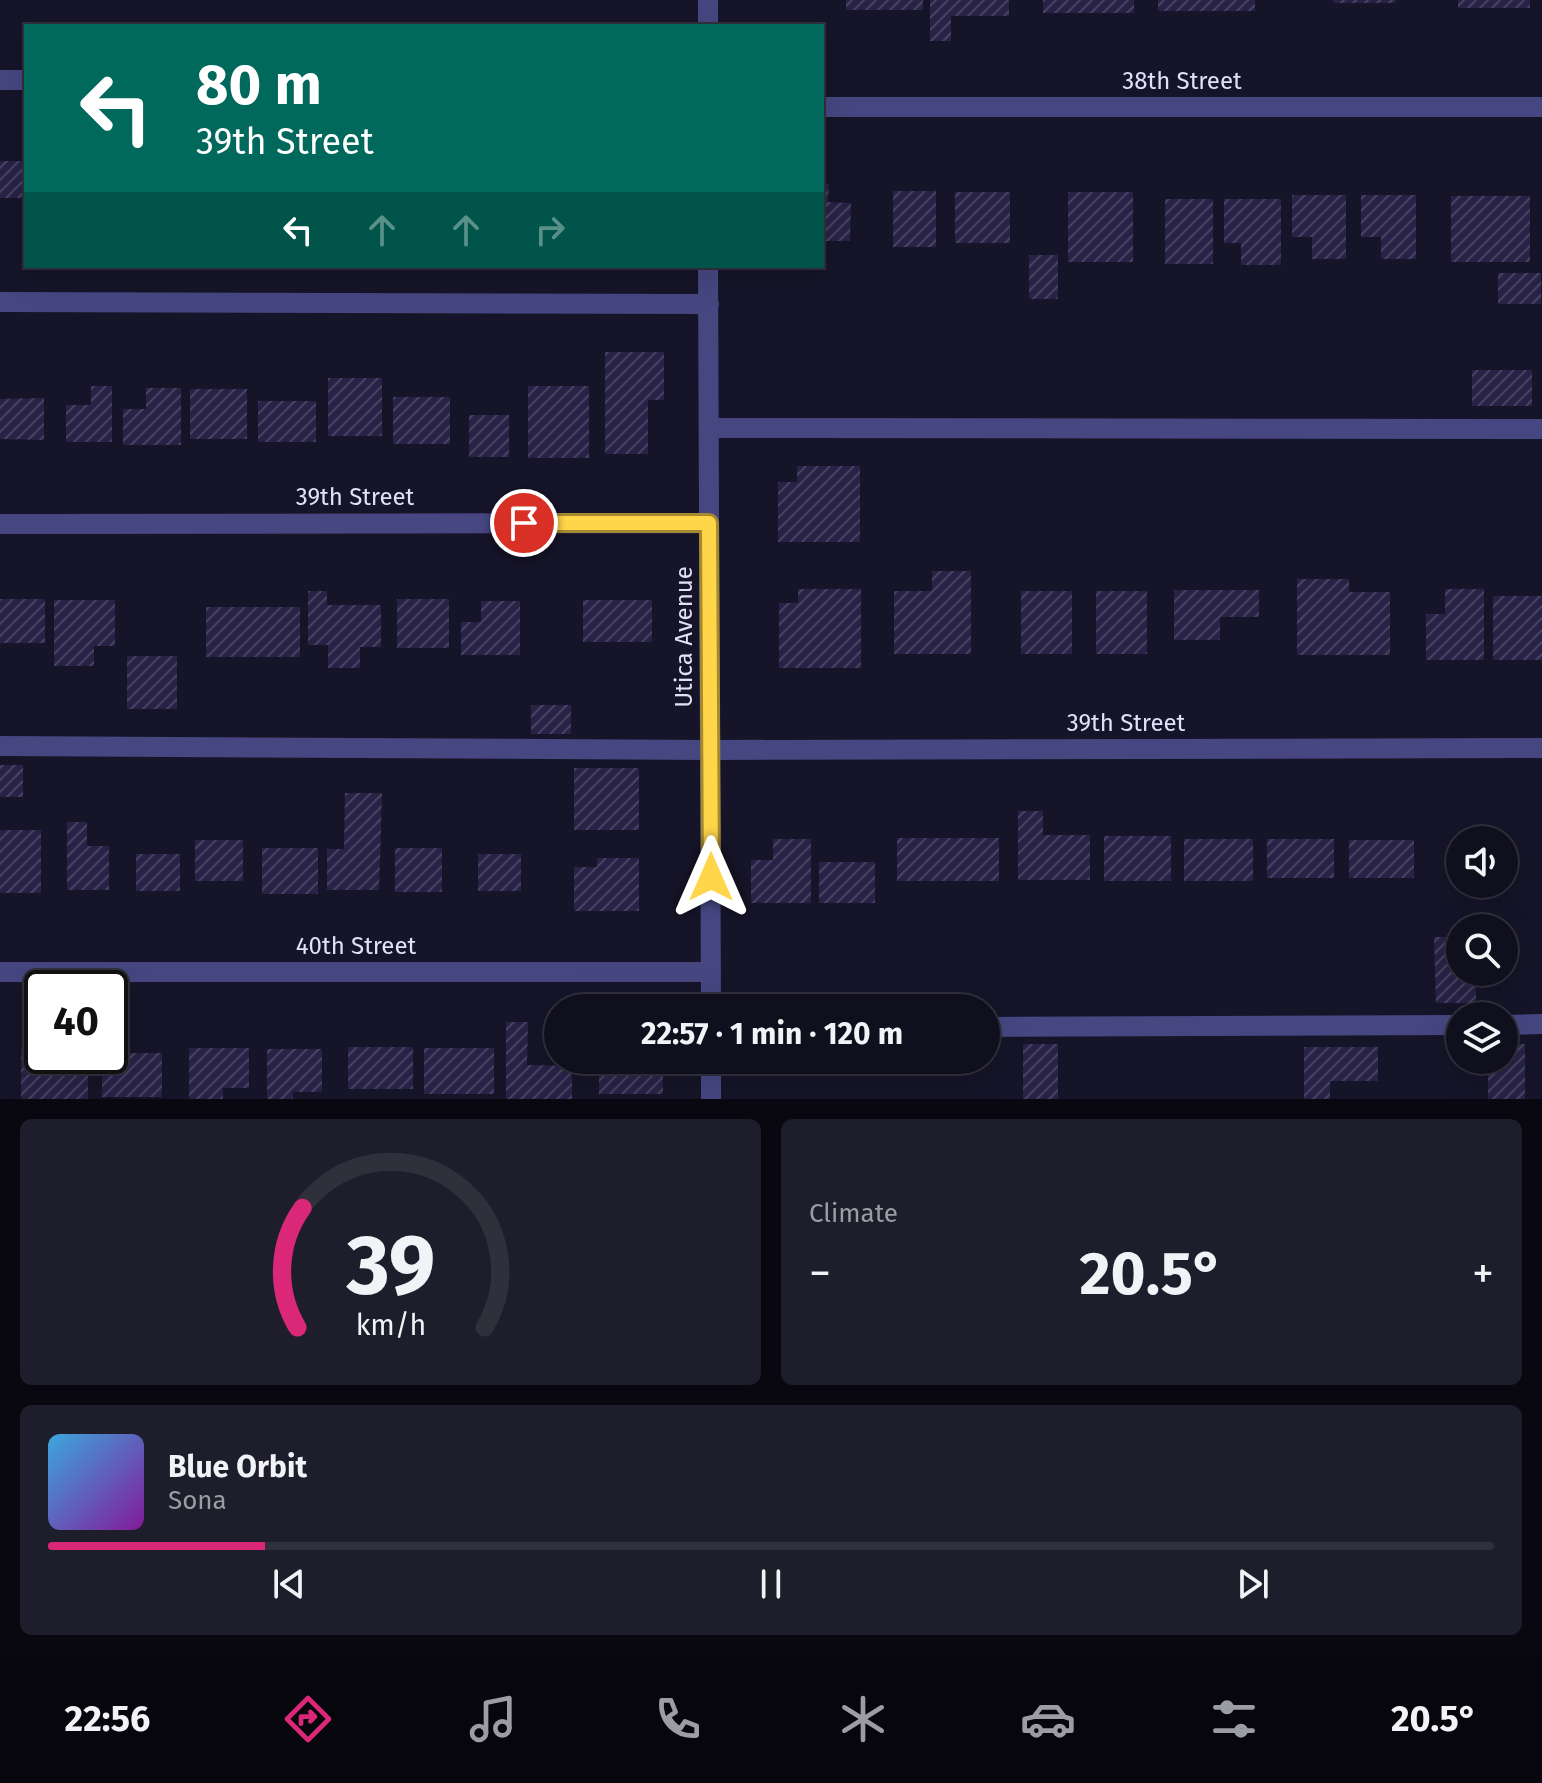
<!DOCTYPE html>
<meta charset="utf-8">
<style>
:root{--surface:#100f1e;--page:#1e1d2b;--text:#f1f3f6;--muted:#9c9ca4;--line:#302f3c;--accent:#db2777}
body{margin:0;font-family:"Fira Sans",sans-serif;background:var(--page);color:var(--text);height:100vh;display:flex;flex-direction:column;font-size:30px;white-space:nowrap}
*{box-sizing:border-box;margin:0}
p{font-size:26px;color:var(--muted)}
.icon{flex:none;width:44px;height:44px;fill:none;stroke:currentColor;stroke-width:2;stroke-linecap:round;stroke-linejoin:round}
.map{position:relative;height:1099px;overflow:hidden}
.side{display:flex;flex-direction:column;gap:20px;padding:20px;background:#090810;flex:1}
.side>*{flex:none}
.top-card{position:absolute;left:24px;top:24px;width:800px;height:244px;border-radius:0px;box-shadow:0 8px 32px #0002,0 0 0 2px var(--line);background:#00695c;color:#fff;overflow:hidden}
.controls{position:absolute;left:1446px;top:826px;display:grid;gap:16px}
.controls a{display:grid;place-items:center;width:72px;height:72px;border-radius:50%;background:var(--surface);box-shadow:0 8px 32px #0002,0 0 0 2px var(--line);font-size:40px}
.speed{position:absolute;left:24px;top:970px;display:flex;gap:16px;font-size:40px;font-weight:700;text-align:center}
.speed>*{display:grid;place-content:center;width:104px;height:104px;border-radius:50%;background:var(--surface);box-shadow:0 8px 32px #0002,0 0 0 2px var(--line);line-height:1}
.speed .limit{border:4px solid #111;border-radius:12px;background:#fff;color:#111}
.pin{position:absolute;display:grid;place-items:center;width:68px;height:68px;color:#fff;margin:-34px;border:4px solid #fff;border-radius:50%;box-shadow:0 2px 8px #0007}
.me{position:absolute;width:88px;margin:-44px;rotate:0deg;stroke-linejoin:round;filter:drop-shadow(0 0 6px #0008)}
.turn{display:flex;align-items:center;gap:28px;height:168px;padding:0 40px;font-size:36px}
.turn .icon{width:104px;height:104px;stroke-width:2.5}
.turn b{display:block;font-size:56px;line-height:68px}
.lanes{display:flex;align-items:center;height:76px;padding:0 40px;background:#0003;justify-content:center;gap:40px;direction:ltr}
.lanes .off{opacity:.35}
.big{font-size:60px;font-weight:700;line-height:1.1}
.side .widget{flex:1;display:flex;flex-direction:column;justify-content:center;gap:12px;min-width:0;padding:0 28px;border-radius:12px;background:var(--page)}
.side .dial{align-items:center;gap:0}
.dial svg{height:208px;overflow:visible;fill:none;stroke:var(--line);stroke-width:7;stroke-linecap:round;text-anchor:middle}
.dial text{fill:var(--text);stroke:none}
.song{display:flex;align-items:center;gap:24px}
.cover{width:96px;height:96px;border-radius:12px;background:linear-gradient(135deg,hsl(200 70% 55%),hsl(290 70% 35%))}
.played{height:8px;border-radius:4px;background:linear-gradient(90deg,var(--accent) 15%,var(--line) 15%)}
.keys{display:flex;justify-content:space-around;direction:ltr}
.heat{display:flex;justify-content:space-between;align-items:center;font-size:44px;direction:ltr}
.side .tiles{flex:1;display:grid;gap:20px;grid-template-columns:1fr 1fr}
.widget:last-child{grid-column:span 2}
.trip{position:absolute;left:544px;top:994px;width:456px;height:80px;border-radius:40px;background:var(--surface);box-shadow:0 8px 32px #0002,0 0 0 2px var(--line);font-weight:700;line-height:80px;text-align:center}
.tabs{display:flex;height:128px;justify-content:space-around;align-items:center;background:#06060c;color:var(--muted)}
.tabs .icon{width:56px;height:56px}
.tabs .on{color:var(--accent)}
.tabs b{font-size:36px;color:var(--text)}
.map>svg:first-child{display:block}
.building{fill:url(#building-hatch)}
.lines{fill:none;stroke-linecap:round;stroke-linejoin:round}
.minor{stroke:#464781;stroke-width:20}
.route-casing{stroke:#a68a30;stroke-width:20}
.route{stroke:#ffd54a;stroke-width:14}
.labels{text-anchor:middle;stroke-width:8;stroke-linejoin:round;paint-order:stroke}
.street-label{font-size:24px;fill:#e1e0fb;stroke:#161428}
</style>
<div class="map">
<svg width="1542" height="1099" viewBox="0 0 1542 1099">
<defs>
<pattern id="building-hatch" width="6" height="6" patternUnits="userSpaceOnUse" patternTransform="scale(2)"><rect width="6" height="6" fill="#282346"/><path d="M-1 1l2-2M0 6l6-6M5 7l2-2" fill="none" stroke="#474362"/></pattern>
</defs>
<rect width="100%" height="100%" fill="#161428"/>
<path class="building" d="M846 0H923V10H846Z
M930 0H1009V16H951V41H930Z
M1043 0H1134V13H1043Z
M1158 0H1255V11H1158Z
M1333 0H1396V3H1333Z
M1458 0H1530V8H1458Z
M0 161H26V198H0Z
M822 184H829L828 202 851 203 850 241H822Z
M893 191H936V247H893Z
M955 192H1010V243H955Z
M1068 192H1133V262H1068Z
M1292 195H1346V259H1312V237H1292Z
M1361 195H1416V259H1381V237H1361Z
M1451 196H1530V262H1451Z
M1165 199H1213V264H1165Z
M1224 199H1281V265H1241V243H1224Z
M1029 255H1058V299H1029Z
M1498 273H1541V304H1498Z
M605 352H664V400H648V454H605Z
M1472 370H1532V406H1472Z
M328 378H382V436H328Z
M91 386H112V442H66V405H91Z
M528 386H589V458H528Z
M146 388H181V445H123V409H146Z
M190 389H247V439H190Z
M393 397H450V444H393Z
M44 398V440L0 439V399Z
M258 401H316V442H258Z
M469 415H509V457H469Z
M797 466H860V542H778V482H797Z
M932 571H971V654H894V591H932Z
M1297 579H1349V592H1390V655H1297Z
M798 589H861V668H779V603H798Z
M1445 589H1484V660H1426V614H1445Z
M1174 590H1259V617H1220V640H1174Z
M308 591H327V605H381V647H360V668H328V645H308Z
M1021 591H1072V654H1021Z
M1096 591H1147V654H1096Z
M1493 596H1542V660H1493Z
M0 599H45V643H0Z
M397 599H449V648H397Z
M54 600H115V646H94V666H54Z
M583 600H652V642H583Z
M481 601H520V655H461V622H481Z
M206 607H300V657H206Z
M127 656H177V709H127Z
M531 705H571V734H531Z
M0 765H23V797H0Z
M574 768H639V830H574Z
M345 793H382L379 890H327V849H344Z
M1018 811H1043V835H1090V880H1018Z
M67 822H87V846H109V890H67Z
M0 830H41V893H0Z
M1104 836H1171V881H1104Z
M897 838H999V881H897Z
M773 839H811V903H751V860H773Z
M1184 839H1253V881H1184Z
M1267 839H1334V878H1267Z
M195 840H243V881H195Z
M1349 840H1414V878H1349Z
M262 848H318V894H262Z
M395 848H442V892H395Z
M136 854H180V891H136Z
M478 854H521V891H478Z
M597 858H639V911H574V867H597Z
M819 862H875V903H819Z
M1434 937H1460V972H1476V1003H1436Z
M506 1022H528L527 1065 572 1066V1099H506Z
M1023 1044H1058V1099H1023Z
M1504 1044H1525V1099H1488V1060H1504Z
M348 1047H413V1089H348Z
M1304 1047H1378V1081H1330V1099H1304Z
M189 1048H249V1088H223V1099H189Z
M424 1048H494V1094H424Z
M21 1049H42V1056H88V1099H21Z
M267 1049H322V1092H293V1099H267Z
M110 1053H162V1097H102V1056H110Z
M599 1060H663V1094H599Z"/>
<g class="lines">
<path class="minor" d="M708 0V26
M0 80H26
M822 107H1542
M708 266 711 1008
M0 302 709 304
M709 428 1542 429
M0 524 709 523
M0 746 710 750 1542 748
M0 972H711
M1504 1025 1542 1024
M986 1027 1460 1025
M711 1060V1099"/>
</g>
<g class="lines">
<defs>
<path id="route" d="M524 523H709L711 877"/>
</defs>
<use href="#route" class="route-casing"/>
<use href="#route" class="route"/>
</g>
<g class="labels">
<g class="street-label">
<text x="1182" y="89">38th Street</text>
<text x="355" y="505">39th Street</text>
<text transform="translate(684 637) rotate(-90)" y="8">Utica Avenue</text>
<text x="1126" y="731">39th Street</text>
<text x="356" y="954">40th Street</text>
</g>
</g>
</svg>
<div class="controls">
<a><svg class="icon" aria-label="sound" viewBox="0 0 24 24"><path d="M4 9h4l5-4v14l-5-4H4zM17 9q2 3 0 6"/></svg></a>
<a><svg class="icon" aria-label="search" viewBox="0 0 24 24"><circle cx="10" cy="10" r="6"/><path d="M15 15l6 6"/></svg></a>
<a><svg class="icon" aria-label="layers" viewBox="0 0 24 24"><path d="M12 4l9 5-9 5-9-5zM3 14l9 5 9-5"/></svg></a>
</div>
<div class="speed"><div class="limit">40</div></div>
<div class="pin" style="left:524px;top:523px;background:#d93025"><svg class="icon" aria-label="arrive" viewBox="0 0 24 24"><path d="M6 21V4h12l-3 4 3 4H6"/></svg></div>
<svg class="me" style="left:711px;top:877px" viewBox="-20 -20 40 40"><path d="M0-17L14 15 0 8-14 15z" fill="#ffd54a" stroke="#fff" stroke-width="4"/></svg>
<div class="trip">22:57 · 1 min · 120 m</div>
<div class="top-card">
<div class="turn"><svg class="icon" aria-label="left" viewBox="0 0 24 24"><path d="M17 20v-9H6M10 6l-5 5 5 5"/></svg><div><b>80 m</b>39th Street</div></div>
<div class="lanes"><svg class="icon" aria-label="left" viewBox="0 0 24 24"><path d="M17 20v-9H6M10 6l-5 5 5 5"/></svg><svg class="icon off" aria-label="ahead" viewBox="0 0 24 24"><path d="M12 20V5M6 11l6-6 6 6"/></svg><svg class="icon off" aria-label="ahead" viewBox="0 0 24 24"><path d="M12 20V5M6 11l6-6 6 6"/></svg><svg class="icon off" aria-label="right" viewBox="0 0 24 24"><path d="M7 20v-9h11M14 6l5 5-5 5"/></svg></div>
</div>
</div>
<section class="side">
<div class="tiles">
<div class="widget dial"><svg viewBox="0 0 100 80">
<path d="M14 69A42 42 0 1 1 86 69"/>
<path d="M14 69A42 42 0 0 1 16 23" stroke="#db2777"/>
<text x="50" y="56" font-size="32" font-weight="700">39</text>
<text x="50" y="72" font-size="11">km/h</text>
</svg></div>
<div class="widget"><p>Climate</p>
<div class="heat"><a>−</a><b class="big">20.5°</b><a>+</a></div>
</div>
<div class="widget">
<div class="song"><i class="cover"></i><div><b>Blue Orbit</b><p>Sona</p></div></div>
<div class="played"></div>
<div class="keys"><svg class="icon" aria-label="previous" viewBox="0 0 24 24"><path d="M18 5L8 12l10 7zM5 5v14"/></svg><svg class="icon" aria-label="pause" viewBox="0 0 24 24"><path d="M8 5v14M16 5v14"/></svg><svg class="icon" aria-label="next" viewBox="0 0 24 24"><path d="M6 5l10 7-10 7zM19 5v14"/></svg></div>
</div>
</div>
</section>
<nav class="tabs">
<b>22:56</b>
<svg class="icon on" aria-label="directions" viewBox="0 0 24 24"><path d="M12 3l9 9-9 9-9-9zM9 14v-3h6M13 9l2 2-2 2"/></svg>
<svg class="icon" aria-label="music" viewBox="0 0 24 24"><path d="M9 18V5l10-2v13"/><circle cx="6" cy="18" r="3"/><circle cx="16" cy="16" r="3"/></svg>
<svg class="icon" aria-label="phone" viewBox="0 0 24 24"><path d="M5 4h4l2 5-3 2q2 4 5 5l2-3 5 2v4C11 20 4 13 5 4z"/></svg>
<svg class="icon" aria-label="climate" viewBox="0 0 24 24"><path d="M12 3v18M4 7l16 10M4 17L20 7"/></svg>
<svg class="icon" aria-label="car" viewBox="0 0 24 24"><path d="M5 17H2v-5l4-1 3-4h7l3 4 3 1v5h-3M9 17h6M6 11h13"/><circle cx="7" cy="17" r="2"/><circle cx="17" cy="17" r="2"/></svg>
<svg class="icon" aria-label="filters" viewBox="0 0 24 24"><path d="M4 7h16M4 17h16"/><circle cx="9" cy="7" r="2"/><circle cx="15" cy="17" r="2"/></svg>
<b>20.5°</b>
</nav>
